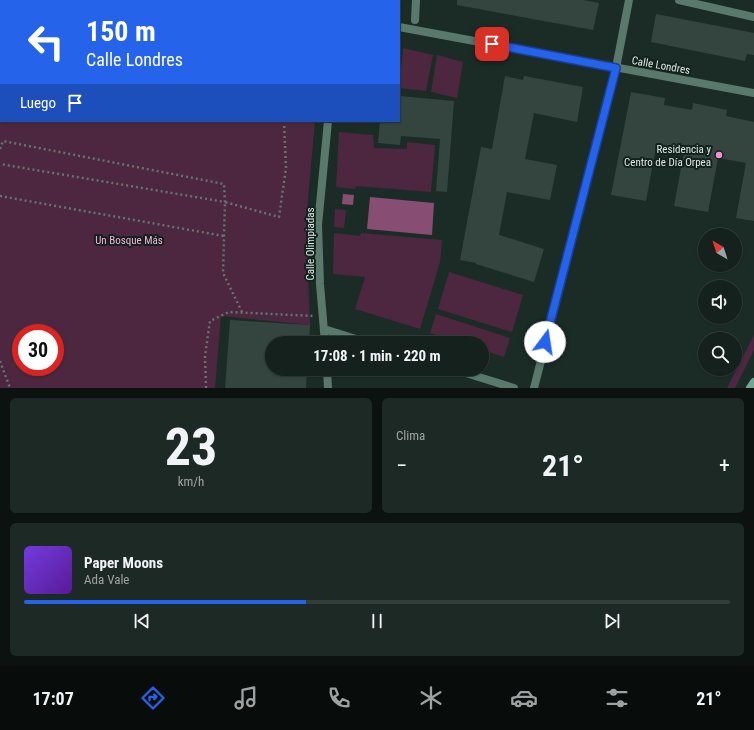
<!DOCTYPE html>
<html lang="es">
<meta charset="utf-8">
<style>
:root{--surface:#14211c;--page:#1d2925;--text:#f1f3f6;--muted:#9da3a3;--line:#333e3b;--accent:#2563eb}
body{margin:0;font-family:"Roboto Condensed",sans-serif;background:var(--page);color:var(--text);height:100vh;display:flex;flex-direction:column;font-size:15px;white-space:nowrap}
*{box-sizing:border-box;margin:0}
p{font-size:13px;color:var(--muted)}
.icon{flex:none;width:22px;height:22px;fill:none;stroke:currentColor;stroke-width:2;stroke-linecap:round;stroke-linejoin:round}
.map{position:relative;height:388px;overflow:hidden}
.panel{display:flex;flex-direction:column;gap:10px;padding:10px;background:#0b120f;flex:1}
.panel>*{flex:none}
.top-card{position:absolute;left:0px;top:0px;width:400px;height:122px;box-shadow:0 1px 3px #0004,0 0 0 1px var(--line);background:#2563eb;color:#fff;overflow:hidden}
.needle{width:26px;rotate:321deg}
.buttons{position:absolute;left:698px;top:228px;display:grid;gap:8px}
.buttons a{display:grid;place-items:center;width:44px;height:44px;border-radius:50%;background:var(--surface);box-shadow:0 1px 3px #0004,0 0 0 1px var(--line);font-size:20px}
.speed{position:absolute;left:12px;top:324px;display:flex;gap:8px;font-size:20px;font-weight:700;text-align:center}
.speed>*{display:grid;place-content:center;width:52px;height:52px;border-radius:50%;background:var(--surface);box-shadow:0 1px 3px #0004,0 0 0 1px var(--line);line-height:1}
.speed .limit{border:6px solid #d22;background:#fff;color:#111}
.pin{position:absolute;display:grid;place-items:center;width:34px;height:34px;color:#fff;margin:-17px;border-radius:8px;box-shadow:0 2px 6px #0006}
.me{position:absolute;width:44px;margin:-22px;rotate:14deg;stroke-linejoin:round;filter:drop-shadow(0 0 3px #0008)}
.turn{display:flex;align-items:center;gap:14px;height:84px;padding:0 20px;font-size:18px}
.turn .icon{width:52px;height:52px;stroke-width:2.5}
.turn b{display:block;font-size:28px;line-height:34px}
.then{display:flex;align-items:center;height:38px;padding:0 20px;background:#0003;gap:8px;font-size:15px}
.big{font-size:30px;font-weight:700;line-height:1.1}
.panel .tile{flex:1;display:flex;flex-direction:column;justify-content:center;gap:6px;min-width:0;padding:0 14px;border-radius:6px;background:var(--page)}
.panel .dial{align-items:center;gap:0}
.dial b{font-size:52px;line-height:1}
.song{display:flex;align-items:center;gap:12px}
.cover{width:48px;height:48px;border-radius:6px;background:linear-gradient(135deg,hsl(260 70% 55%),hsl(270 70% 35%))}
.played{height:4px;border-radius:2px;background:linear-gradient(90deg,var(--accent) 40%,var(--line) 40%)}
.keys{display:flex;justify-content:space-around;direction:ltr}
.heat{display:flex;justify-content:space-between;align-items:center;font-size:22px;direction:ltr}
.panel .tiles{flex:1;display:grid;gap:10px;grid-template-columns:1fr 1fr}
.tile:last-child{grid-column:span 2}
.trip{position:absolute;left:265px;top:336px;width:224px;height:40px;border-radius:20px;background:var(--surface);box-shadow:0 1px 3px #0004,0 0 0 1px var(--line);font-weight:700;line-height:40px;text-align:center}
.tab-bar{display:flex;height:64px;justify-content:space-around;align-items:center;background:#080d0b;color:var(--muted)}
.tab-bar .icon{width:28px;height:28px}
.tab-bar .active{color:var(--accent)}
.tab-bar b{font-size:18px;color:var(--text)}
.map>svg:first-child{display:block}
.green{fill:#4d2640;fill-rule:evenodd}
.water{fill:#884d73}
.building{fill:#33453e}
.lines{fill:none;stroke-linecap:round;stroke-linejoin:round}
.path{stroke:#65746e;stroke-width:2.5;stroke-dasharray:2 3;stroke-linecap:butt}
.street{stroke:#59796c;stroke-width:8}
.secondary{stroke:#72a893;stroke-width:8}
.route-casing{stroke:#184099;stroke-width:10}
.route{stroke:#2563eb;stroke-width:7}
.poi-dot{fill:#f590d1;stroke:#12221c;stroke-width:1.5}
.labels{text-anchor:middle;stroke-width:4;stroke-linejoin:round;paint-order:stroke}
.street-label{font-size:11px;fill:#dde8e3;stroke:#12221c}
.poi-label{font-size:11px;fill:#dde8e3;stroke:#12221c;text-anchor:end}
.park-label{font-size:11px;fill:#f7b0dc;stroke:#12221c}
</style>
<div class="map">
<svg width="754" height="388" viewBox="0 0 754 388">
<rect width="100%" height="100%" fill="#1b2c26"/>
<path class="green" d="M0 0H326L1 1V121H315L306 222 310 325 221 316 215 388H0ZM21 333H55V367H21Z
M403 48 433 55 426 91 399 88Z
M437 55 463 62 457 98 431 92Z
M339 132 373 135 374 148 407 149V142L435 145 431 192 356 186 355 189 336 187Z
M335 209 346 210 344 228 334 227Z
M334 233 360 236 361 233 442 240 440 262 420 329 355 309 365 277 333 274Z
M449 272 523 295 512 332 438 309Z
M436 314 510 338 504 357 482 350V343H461L430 333Z
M754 335V350L735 388H727Z"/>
<path class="water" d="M343 194 354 195 353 205 342 204Z
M370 197 434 203 432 235 367 229Z"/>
<path class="building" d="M457 0H583L599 3 593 30 457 5Z
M656 14 754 33V55L747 54 745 61 651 42Z
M505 76 523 80 524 76 583 87 577 122 534 113 525 159 557 165 550 200 507 192 499 235 544 249 534 282 476 264V263L460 260 481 147 492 149Z
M631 92 665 98 664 105 692 110 693 103 727 110 726 116 754 122V221L736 218 746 163 718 158 708 212 674 206 684 152 656 147 646 201 611 195Z
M399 96 454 101 447 192 436 191 440 139 401 136 400 145 378 143 380 121H399Z
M230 320 310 325 309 343H272V369H307L306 388H225Z"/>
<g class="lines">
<path class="path" d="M290 1V0
M0 149 3 141 224 184 225 202 0 164
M0 196 224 236
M242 312 223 273 225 202 279 217 286 168 284 121
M0 361 10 388
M206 388 205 356 210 321 229 312 314 316"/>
<path class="street" d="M679 0 754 17
M340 1V0
M415 20 416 0
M399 27 754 93
M324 329 369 343
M325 343 320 284 318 225 328 121
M327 369 328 388
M453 369 514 388
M534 388 616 68 629 0"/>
<path class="secondary" d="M750 388 754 382"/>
</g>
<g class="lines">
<defs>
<path id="route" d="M492 44 616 68 545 342"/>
</defs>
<use href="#route" class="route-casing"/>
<use href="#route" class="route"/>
</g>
<circle class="poi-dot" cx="719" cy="155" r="4"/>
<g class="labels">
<g class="street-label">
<text transform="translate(661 65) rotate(10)" y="4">Calle Londres</text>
<text transform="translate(310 244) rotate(-90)" y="4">Calle Olimpiadas</text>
</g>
<g class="poi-label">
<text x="711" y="153">Residencia y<tspan x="711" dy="13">Centro de Día Orpea</tspan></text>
</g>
<g class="park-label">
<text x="129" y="244">Un Bosque Más</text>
</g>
</g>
</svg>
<div class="buttons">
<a><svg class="needle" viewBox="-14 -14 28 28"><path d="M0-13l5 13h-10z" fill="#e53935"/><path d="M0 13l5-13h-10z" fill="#9da3a3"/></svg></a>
<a><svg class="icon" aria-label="sound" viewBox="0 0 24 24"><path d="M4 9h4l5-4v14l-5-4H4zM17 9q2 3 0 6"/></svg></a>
<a><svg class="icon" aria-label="search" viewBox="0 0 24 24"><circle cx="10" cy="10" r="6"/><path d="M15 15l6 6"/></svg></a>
</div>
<div class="speed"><div class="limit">30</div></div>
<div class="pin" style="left:492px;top:44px;background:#d93025"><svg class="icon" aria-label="arrive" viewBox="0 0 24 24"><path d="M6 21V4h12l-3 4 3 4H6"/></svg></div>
<svg class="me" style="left:545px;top:342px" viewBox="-20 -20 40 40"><circle r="19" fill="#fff"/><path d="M0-13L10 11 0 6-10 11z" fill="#2563eb"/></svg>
<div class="trip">17:08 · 1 min · 220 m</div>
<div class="top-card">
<div class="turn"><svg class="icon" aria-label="left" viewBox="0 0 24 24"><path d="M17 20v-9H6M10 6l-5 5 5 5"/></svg><div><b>150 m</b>Calle Londres</div></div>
<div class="then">Luego<svg class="icon" aria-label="arrive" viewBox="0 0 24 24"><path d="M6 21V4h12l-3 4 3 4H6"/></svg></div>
</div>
</div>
<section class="panel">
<div class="tiles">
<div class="tile dial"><b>23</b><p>km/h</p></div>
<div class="tile"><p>Clima</p>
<div class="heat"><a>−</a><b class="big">21°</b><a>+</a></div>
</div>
<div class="tile">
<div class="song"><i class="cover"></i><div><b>Paper Moons</b><p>Ada Vale</p></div></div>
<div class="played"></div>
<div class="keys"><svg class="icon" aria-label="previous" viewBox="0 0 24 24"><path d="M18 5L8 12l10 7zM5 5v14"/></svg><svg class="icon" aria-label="pause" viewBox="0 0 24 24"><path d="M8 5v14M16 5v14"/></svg><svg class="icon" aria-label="next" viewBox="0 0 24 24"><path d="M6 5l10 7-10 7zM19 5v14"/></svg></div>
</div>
</div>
</section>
<nav class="tab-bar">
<b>17:07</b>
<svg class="icon active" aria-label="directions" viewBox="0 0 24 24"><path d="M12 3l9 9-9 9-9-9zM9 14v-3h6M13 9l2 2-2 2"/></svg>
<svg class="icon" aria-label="music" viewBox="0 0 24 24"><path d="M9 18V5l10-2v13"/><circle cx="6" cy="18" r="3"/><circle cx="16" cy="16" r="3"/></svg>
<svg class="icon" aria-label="phone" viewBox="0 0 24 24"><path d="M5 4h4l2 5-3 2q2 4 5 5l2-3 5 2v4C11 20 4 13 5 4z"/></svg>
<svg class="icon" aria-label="climate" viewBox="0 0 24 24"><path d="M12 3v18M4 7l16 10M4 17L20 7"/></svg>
<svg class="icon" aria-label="car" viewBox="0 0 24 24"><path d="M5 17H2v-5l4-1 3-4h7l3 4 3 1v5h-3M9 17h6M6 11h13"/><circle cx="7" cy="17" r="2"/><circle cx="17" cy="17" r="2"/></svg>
<svg class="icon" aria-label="filters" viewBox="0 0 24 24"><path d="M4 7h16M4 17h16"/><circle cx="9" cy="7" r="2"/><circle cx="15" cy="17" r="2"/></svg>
<b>21°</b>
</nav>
